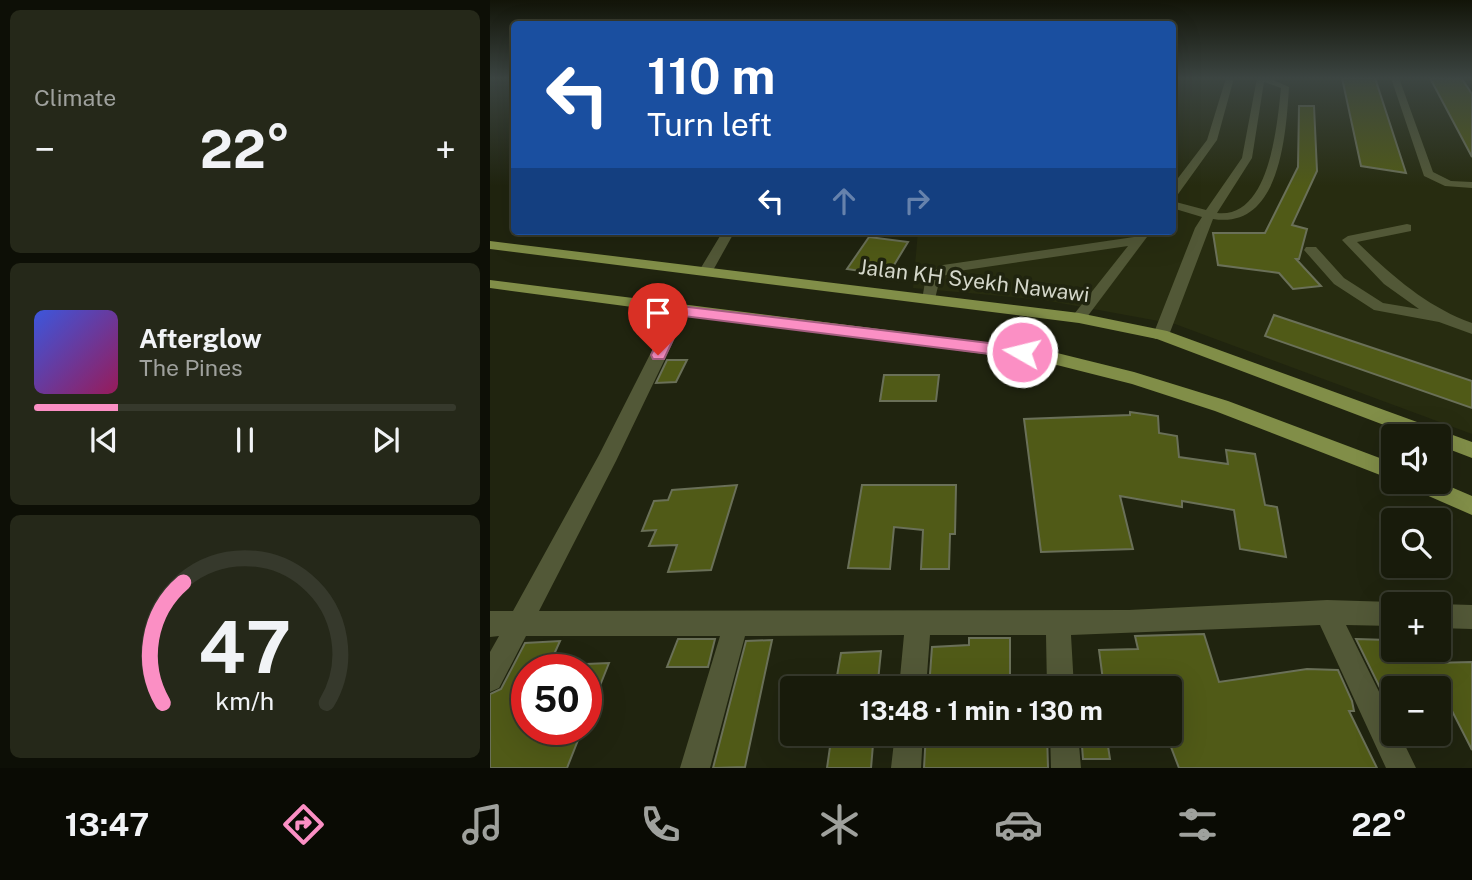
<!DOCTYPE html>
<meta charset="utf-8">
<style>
:root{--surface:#181b0b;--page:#252819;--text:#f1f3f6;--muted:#9fa19d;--line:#36392c;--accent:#fb8fc4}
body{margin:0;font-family:"Public Sans",sans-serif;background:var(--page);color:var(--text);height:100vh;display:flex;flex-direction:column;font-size:26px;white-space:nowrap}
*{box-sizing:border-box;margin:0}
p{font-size:23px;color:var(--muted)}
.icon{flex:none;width:38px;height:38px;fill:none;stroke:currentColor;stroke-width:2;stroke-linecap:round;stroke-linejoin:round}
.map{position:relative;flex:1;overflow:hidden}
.panel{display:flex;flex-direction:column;gap:10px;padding:10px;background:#0d0f06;width:490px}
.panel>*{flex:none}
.banner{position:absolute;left:21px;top:21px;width:665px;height:214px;border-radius:7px;box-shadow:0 7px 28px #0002,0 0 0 2px var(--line);background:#1a4fa0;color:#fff;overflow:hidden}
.controls{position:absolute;left:891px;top:424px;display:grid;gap:14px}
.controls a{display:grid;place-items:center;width:70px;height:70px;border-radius:7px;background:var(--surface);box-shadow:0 7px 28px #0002,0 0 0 2px var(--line);font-size:35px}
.speed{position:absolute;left:21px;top:654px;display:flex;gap:14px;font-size:35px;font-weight:700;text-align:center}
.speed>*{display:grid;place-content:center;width:91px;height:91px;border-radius:50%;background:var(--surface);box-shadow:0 7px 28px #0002,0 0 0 2px var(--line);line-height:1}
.speed .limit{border:10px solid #d22;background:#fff;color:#111}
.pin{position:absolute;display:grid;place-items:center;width:60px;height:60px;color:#fff;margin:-72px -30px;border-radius:50% 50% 50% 0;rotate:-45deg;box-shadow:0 0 7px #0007}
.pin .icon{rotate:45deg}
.me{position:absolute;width:77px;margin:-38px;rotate:278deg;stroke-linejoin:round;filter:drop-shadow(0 0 5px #0008)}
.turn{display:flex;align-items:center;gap:24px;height:147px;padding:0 21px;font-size:32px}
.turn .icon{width:91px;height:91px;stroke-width:2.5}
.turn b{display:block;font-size:49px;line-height:60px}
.lanes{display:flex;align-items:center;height:66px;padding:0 21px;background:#0003;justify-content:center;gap:35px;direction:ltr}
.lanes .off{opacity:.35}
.big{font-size:52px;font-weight:700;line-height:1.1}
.panel .card{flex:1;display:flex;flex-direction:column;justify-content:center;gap:10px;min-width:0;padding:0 24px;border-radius:10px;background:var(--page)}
.panel .dial{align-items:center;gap:0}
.dial svg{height:182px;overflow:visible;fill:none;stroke:var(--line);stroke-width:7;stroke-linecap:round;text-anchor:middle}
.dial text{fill:var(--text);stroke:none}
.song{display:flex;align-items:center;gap:21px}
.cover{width:84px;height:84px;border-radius:10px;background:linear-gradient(135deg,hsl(230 70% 55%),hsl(330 70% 35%))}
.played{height:7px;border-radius:4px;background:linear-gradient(90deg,var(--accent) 20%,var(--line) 20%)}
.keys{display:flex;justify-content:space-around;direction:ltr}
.heat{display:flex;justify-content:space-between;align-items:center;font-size:38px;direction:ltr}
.trip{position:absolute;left:290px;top:676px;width:402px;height:70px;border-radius:7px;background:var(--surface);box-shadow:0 7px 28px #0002,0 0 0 2px var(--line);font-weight:700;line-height:70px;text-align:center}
.tabs{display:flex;height:112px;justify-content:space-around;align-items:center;background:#0a0b04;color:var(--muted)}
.tabs .icon{width:49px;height:49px}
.tabs .active{color:var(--accent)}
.tabs b{font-size:32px;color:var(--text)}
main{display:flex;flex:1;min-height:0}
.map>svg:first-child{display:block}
.built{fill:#272c10}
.building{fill:#505a17;stroke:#6a7058;stroke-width:2}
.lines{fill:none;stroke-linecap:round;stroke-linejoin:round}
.minor{fill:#525837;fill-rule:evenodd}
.major{fill:#818e48;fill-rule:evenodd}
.route{fill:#fb8fc4;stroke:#a35d7f;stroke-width:2}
.labels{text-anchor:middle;stroke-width:7;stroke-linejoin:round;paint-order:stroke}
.street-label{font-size:21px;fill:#d4d7ca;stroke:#20240f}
</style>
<main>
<section class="panel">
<div class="card"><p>Climate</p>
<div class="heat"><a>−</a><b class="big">22°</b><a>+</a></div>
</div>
<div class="card">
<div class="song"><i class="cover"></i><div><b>Afterglow</b><p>The Pines</p></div></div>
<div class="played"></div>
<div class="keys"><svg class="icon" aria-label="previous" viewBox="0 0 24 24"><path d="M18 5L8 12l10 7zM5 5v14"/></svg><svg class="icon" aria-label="pause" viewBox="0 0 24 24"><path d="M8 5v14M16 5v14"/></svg><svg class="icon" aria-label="next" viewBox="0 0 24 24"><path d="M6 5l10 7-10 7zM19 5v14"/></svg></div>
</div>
<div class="card dial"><svg viewBox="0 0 100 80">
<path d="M14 69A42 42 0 1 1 86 69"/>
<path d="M14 69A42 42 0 0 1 23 16" stroke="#fb8fc4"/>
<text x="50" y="56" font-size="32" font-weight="700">47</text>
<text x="50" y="72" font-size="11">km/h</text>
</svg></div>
</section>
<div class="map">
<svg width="982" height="768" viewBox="0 0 982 768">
<rect width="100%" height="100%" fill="#20240f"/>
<path class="built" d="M683 78H982V434L685 324 554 300 423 288 428 231H682Z"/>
<path class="building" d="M852 78H885L916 173 871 166Z
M940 78 972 79 982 94V157Z
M809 106H824L827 171 802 225 817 229 809 259H806L831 286 803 289 789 273 728 265 723 233H775L808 167Z
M379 237 418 242 398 275 357 269Z
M784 315 982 381V408L775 336Z
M177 360H197L186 382 166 383Z
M394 375H449L446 401H390Z
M640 412 668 416 669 433 687 436 689 457 738 464 736 450 765 454 775 505 787 507 796 557 750 549 744 510 692 501V507L630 496 643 549 551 552 534 419 640 415Z
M247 485 221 570 178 572 187 545 159 546 166 530 152 531 164 501 178 500 182 490Z
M372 485H466L465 534H460L459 569H431L433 530 404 527 400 569 358 568Z
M714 634 729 682 817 669 848 670 862 701 864 711H859L887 768H689L681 747V688H614L609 650 648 649 645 636Z
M479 638H520V688H439L442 647 479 645Z
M188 639H225L218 667H177Z
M866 639 898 640 902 649H935L942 663 982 662V750L959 705H948V688H903V702H897Z
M282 640 255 767 223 768 256 641Z
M70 641 57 670H37V730H92L77 768H0V694L11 689 35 643Z
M391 651 388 681 346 682 351 653Z
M119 663 97 718H96V664Z
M342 733H384L381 768H337Z
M436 733H475V740L557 733 558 768H434Z
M591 733H616L620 759H593Z"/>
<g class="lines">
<path class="minor" d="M736 78H744L727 140 686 197 682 198V186L717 140Z
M767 78H779L799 87C796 133 791 230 723 219L679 335 677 339H665L663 335 705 228 712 217 682 208V201L716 210 752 158ZM774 82 791 88C787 125 780 219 727 213L762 158Z
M901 78H909L943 172 961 181 982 182V188L955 186 934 176Z
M917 224 921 225V231L867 242C902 276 937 307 982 323V334L949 322 884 310 844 284 814 250 816 247H826L854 278 893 303 929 309 894 284 852 240 858 236Z
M233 231H245L221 274H211L209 271Z
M651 233 657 237 594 321H584L581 318 638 246 462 272 450 278 444 303H434L432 300 436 276 453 265 644 237Z
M190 306 198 311 126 461 49 611 639 610 837 600 903 602 908 604H903V626L856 625 903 720V733H909L926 768H896L830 625 581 635 584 688H557L556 635H440L436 688H409L414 635 255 636 220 768H190L230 636H36L9 688 0 692V652L9 636 0 637V611H23L109 455 182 311Z
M948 604 982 605V629L948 628Z
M405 733H433L431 768H401Z
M560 733H588L591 768H561Z"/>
<path class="major" d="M0 241 589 313 677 331 982 442V458L948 445V436H923L667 339 589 323 0 249Z
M0 280 555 350 644 372 738 401 903 463V480L725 411 642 384 555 362 0 288Z
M915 481H947L982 496V515L918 487Z"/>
</g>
<linearGradient id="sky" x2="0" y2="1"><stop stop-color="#121408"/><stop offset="0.42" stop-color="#3c4542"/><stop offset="1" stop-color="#3c4542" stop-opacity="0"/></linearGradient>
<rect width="982" height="186" fill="url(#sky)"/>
<path class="route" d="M190 306 532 347 539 352 532 358 194 316 174 359H163L161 355 183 311Z"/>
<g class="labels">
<g class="street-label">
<text transform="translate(484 281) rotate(7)" y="7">Jalan KH Syekh Nawawi</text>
</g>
</g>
</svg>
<div class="controls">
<a><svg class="icon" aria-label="sound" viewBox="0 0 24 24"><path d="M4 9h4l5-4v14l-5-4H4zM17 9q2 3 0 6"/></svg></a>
<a><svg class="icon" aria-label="search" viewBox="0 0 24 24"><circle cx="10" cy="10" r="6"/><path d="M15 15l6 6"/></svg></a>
<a>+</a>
<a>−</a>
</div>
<div class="speed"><div class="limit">50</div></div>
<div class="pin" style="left:168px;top:355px;background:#d93025"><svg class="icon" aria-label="arrive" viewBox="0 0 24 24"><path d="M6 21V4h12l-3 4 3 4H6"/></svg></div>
<svg class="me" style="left:532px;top:352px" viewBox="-20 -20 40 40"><circle r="17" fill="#fb8fc4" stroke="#fff" stroke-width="3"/><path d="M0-11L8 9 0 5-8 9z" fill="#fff"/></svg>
<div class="trip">13:48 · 1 min · 130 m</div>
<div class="banner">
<div class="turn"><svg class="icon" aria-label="left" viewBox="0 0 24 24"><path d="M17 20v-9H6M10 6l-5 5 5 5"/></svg><div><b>110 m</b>Turn left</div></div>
<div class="lanes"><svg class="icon" aria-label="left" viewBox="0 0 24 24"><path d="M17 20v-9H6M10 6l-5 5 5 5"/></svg><svg class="icon off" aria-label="ahead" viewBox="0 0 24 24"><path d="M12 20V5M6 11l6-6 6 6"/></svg><svg class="icon off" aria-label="right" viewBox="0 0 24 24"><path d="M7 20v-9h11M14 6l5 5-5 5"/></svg></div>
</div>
</div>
</main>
<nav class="tabs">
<b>13:47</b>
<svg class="icon active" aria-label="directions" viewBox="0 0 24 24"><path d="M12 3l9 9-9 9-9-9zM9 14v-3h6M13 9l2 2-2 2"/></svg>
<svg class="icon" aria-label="music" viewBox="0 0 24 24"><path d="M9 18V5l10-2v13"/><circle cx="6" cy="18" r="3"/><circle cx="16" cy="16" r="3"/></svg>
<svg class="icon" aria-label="phone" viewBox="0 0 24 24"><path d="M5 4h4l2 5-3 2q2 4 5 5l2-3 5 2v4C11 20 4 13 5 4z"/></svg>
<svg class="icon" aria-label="climate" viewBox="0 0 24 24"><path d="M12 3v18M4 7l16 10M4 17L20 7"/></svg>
<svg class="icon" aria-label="car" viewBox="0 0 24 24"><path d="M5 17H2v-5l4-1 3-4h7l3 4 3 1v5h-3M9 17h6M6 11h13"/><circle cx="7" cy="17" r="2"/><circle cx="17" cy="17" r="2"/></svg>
<svg class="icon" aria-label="filters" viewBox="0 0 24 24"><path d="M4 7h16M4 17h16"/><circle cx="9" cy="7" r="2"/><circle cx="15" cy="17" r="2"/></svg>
<b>22°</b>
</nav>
